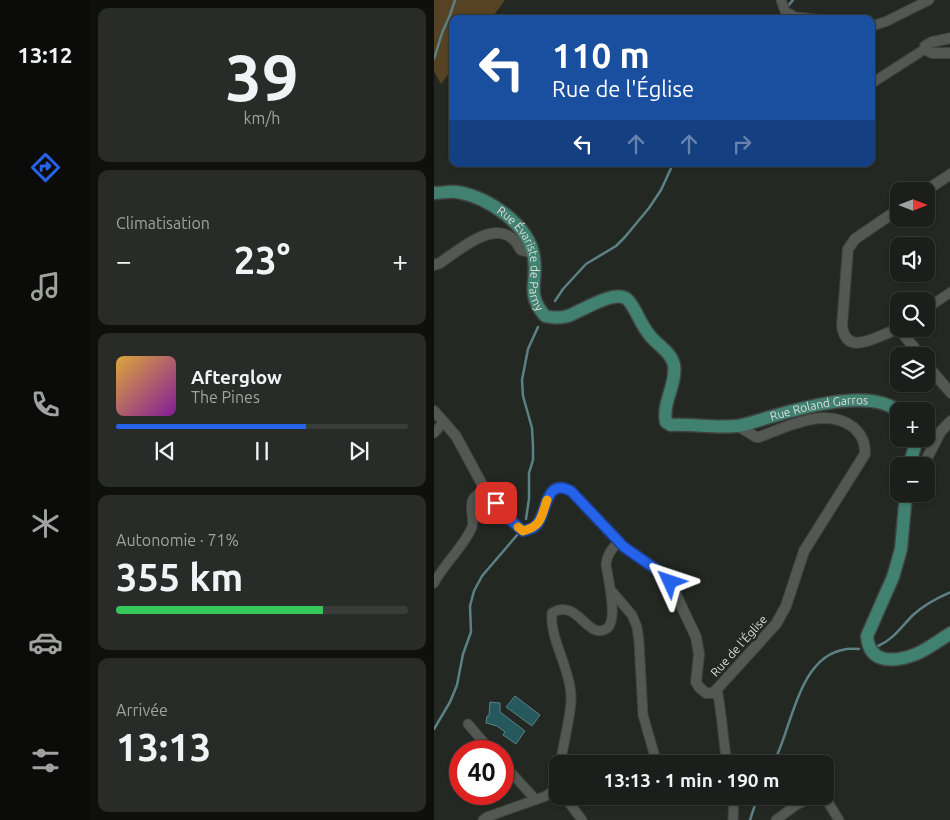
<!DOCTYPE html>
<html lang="fr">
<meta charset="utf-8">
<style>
:root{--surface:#1b1e1a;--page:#282b27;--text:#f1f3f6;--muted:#a0a2a2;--line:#393c39;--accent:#2563eb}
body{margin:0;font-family:Ubuntu,sans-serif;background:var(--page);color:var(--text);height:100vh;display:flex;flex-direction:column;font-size:19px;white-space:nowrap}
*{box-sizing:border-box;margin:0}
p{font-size:16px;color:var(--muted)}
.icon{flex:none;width:28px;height:28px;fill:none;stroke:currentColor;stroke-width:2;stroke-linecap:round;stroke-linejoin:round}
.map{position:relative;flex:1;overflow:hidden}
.sheet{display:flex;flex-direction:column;gap:8px;padding:8px;background:#0f100e;width:344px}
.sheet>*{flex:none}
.banner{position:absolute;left:15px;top:15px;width:426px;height:152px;border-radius:10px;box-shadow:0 1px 4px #0004,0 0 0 1px var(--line);background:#1a4fa0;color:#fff;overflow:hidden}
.needle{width:32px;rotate:90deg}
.fabs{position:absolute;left:456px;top:182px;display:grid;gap:10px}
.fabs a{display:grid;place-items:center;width:45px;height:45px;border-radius:10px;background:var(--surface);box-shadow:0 1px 4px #0004,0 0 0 1px var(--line);font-size:25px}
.speed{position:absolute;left:15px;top:740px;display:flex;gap:10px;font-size:25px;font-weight:700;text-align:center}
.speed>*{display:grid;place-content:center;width:65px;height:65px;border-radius:50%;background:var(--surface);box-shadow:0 1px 4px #0004,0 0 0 1px var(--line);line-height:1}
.speed .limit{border:8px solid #d22;background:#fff;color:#111}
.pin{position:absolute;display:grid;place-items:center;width:42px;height:42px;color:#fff;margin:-21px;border-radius:10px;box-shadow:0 2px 8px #0006}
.me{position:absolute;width:55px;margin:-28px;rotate:312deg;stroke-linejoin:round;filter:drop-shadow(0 0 4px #0008)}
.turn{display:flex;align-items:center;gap:18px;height:105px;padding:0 20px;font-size:22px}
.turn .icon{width:65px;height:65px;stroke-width:2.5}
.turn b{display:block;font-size:35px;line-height:42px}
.lanes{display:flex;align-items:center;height:48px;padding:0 20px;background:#0003;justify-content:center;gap:25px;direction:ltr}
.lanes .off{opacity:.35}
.big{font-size:38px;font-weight:600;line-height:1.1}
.sheet .card{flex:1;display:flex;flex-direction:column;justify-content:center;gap:8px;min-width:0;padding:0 18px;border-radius:10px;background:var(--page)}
.sheet .dial{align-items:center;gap:0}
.dial b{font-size:65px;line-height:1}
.song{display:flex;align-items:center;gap:15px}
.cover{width:60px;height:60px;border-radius:8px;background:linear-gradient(135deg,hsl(40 70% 55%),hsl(290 70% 35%))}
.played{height:5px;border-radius:2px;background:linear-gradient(90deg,var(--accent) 65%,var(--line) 65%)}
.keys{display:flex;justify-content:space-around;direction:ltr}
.heat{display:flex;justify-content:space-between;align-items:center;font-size:28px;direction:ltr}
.charge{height:8px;border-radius:4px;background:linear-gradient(90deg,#34c759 71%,var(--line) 0)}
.trip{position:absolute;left:115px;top:755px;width:285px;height:50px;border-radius:10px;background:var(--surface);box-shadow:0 1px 4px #0004,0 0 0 1px var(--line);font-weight:600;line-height:50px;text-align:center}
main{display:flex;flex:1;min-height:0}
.menu{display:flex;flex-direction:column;width:90px;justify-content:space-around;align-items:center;background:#0b0c0a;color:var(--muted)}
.menu .icon{width:35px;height:35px}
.menu .active{color:var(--accent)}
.menu b{font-size:22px;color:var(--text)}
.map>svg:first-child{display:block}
.green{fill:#554323}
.water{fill:#25595e;stroke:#5c8184}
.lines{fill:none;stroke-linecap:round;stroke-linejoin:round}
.stream{stroke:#5c8184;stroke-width:2.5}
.minor-casing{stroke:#3f423f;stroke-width:11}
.tertiary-casing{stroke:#3f423f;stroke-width:12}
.primary-casing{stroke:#3f423f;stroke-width:15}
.minor{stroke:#545853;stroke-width:9}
.tertiary{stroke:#545853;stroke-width:10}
.primary{stroke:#408170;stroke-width:12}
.route-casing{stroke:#184099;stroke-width:12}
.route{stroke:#2563eb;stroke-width:9}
.slow{stroke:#f59e0b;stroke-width:9}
.labels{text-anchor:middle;stroke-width:5;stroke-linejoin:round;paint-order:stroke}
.street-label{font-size:12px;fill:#dcdfdc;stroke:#242823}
</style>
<main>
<nav class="menu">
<b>13:12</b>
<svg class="icon active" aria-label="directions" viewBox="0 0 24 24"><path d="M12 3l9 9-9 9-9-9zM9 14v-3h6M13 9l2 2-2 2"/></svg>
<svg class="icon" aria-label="music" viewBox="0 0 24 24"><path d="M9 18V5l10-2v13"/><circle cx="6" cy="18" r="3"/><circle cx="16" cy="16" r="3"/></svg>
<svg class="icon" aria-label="phone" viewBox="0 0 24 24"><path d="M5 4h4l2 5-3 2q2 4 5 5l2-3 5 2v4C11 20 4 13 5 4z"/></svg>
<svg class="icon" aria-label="climate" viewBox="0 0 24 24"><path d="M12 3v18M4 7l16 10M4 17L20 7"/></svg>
<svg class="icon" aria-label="car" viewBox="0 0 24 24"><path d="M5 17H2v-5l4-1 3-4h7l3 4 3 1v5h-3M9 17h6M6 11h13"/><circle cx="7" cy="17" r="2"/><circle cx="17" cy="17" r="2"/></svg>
<svg class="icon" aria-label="filters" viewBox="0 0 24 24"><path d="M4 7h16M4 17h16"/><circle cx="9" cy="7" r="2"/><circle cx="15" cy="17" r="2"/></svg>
</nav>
<section class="sheet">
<div class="card dial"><b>39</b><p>km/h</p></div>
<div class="card"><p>Climatisation</p>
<div class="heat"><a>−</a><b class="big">23°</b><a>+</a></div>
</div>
<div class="card">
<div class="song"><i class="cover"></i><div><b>Afterglow</b><p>The Pines</p></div></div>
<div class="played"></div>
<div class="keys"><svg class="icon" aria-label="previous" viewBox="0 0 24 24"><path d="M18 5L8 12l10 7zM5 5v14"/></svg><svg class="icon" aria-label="pause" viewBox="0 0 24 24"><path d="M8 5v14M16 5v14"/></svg><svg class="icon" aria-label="next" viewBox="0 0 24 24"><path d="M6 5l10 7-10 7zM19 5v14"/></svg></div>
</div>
<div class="card"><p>Autonomie · 71%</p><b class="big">355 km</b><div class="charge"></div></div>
<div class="card"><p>Arrivée</p><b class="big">13:13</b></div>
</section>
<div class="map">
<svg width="517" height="820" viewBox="0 0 517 820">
<rect width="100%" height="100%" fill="#242823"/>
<path class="green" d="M0 0H71L57 19H19V68L7 84 0 71Z"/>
<path class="water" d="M81 696 106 715 98 726 72 707Z
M56 702 66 703V712L91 731 82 744 69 735 71 732 63 726 52 723 53 716H55Z"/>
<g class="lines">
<path class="stream" d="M354 6 359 0
M0 59 8 33 16 15 21 0
M121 301 129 289 152 264 182 246 191 237 215 208 227 190 239 164
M92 519 95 499V473L99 460V446L98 428 89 396 88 380 94 349 104 327
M444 646C460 639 467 627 479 615 490 605 503 598 517 592
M0 729 16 702 23 685 29 654 37 632 36 606 40 591 48 576 84 534
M339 764C360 725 365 643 425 649
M316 820 324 796"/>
<defs>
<path id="minor" d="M347 0 351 11 361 17 381 19
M438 26 453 21 495 0
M438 83 491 49
M492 309 517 292
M0 433 10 422
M0 583C10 564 31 545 38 527 41 518 34 508 39 499 42 495 47 492 50 488
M176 589 198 615 203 627 205 641 209 715 221 757
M283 689C288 714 289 739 293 764
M34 724 57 751
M69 764 102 800
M126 764C129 745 138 713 137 695 136 668 115 637 118 613 143 597 153 640 172 629 185 622 174 578 172 565 173 555 177 549 185 542
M130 796 148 820
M386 796 392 799 405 820
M49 820 53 817 112 796 122 788 124 777
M299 820 300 796
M342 820 362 805 381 796"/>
<path id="tertiary" d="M517 38 498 42 491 46V49L498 53H517
M491 191 517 174
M465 209 421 239 414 249 408 326C413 359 445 334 465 329L487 356
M0 265 6 263C24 251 59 219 80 240 83 242 85 247 87 250L99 253
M492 364 517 393
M0 411 22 436 50 488 74 518 89 531C92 530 98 529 100 527 114 518 109 475 137 491L190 547 226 572 236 582 262 637 265 654 262 682 265 687 272 693H279L283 689 342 624 352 606 370 551 431 454C431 442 428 435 419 427 391 406 353 427 325 437H322L304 426
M489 466 507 431 517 421"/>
<g id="primary">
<path id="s1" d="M0 193C7 193 16 191 23 192 54 197 96 225 100 258 104 284 91 292 111 316 119 318 127 318 134 316 148 311 182 288 194 300 202 309 206 323 214 333 221 344 237 351 240 365 243 384 228 402 232 422L237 425C259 424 281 428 302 426 313 425 325 420 336 417 367 408 438 387 465 412"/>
<path d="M475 466 482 443 481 439"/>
<path d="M472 494 467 549 459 577 433 636C435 665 462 662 482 654 494 649 505 640 517 633"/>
</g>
</defs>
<use href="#minor" class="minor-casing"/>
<use href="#tertiary" class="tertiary-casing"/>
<use href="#primary" class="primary-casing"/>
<use href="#minor" class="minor"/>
<use href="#tertiary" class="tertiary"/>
<use href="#primary" class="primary"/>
</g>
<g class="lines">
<defs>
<path id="route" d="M62 503 74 518 89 531C92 530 98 529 100 527 114 518 109 476 137 491L190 547 226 572 236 582"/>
</defs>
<use href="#route" class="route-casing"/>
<use href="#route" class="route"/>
<path class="slow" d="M84 527 89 531C108 526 107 517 113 500"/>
</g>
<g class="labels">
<g class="street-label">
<text dy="4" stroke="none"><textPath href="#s1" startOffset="126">Rue Évariste de Parny</textPath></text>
<text dy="4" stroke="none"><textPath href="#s1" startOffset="574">Rue Roland Garros</textPath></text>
<text transform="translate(305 646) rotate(-48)" y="4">Rue de l'Église</text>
</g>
</g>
</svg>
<div class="fabs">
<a><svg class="needle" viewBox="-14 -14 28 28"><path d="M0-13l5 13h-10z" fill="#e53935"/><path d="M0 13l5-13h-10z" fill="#a0a2a2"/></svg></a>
<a><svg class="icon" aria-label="sound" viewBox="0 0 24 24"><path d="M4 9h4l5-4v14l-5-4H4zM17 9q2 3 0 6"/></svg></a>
<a><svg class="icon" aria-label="search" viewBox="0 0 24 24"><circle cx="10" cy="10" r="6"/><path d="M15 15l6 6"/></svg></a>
<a><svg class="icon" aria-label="layers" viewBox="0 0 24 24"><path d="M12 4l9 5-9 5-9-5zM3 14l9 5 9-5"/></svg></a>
<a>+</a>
<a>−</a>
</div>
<div class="speed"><div class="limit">40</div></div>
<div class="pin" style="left:62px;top:503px;background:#d93025"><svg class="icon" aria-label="arrive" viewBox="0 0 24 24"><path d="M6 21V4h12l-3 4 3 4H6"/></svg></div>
<svg class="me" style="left:236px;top:582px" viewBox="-20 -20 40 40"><path d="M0-17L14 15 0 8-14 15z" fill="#2563eb" stroke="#fff" stroke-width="4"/></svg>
<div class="trip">13:13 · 1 min · 190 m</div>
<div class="banner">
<div class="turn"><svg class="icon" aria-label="left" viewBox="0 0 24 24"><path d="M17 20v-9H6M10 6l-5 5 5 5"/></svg><div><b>110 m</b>Rue de l'Église</div></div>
<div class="lanes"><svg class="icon" aria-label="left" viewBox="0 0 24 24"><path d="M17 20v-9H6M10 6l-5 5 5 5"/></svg><svg class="icon off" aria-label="ahead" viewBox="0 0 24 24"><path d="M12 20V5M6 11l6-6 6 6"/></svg><svg class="icon off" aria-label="ahead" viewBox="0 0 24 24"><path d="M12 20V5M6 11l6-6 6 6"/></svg><svg class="icon off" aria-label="right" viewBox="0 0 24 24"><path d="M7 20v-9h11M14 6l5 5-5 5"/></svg></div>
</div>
</div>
</main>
